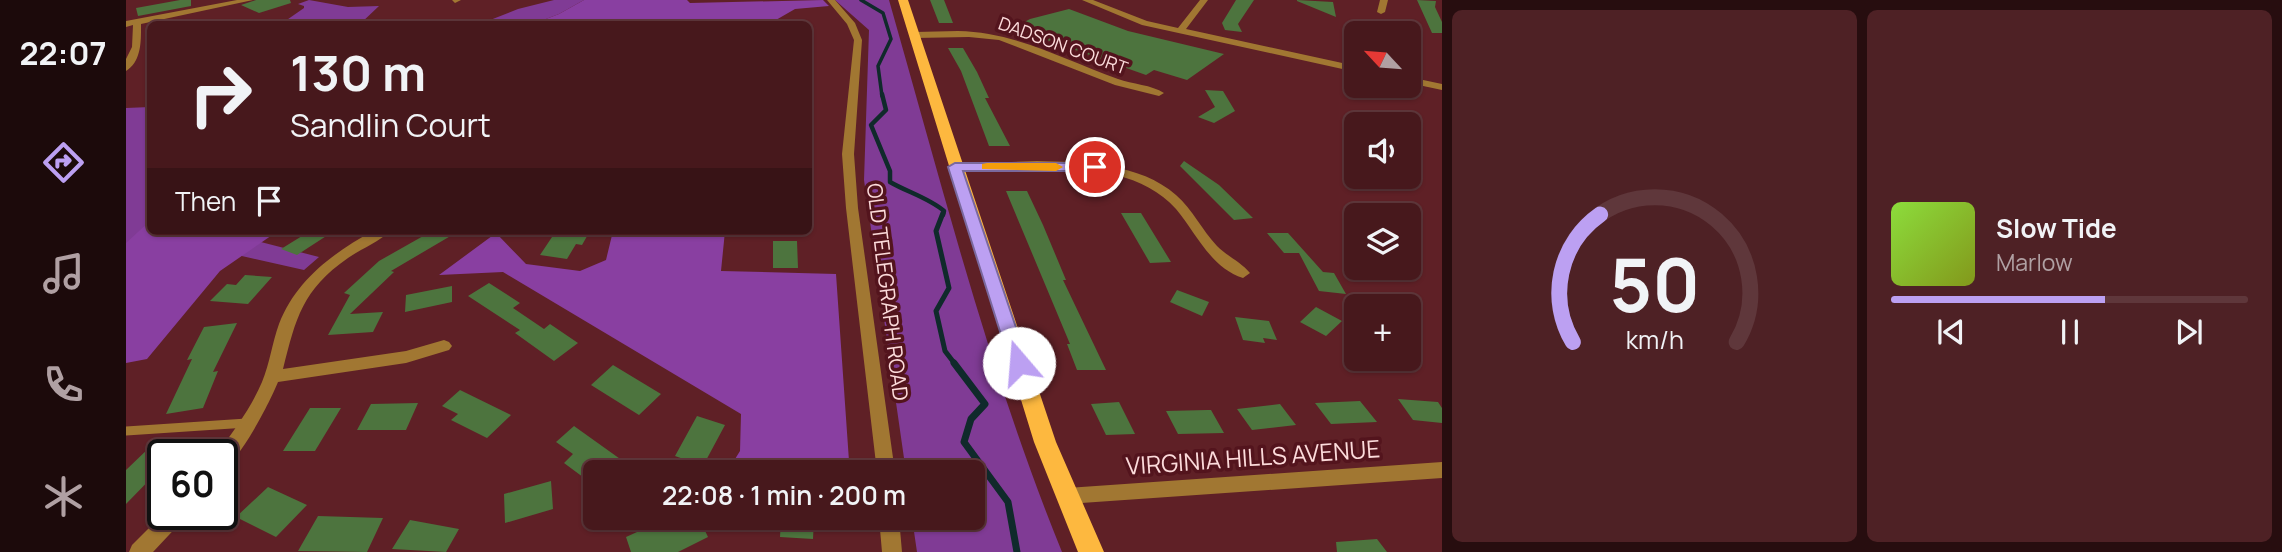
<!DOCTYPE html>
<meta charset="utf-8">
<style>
:root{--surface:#47181c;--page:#4e2125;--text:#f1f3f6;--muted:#b0a0a3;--line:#5f373b;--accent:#bca0f2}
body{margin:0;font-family:Manrope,sans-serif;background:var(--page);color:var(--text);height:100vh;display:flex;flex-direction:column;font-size:26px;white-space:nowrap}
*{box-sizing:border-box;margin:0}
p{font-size:23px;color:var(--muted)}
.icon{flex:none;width:38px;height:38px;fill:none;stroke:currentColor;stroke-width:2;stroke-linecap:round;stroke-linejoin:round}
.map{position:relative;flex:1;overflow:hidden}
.side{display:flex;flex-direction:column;gap:10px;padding:10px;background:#270d0f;width:840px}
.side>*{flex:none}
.guide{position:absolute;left:21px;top:21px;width:665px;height:214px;border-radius:10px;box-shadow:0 2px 5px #0004,0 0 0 2px var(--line);background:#47181c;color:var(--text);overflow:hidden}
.needle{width:46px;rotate:296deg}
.fabs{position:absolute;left:1218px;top:21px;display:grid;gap:14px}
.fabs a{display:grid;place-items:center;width:77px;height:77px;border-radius:10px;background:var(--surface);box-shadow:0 2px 5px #0004,0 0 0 2px var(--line);font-size:35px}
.speed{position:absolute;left:21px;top:439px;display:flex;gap:14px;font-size:35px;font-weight:700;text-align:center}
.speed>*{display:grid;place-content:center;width:91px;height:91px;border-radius:50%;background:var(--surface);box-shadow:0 2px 5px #0004,0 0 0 2px var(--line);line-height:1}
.speed .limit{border:4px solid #111;border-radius:10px;background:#fff;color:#111}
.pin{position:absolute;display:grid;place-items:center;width:60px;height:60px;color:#fff;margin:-30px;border:4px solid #fff;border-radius:50%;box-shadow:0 2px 7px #0007}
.me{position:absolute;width:77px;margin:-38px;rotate:342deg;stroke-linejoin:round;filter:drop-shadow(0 0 5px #0008)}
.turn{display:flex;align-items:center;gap:24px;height:147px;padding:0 28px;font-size:32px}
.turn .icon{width:91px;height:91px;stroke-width:2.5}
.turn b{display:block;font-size:49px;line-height:60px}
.then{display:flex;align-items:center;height:66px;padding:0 28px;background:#0003;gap:14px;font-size:26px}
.side .card{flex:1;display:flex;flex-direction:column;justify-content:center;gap:10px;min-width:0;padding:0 24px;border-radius:10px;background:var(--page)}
.side .dial{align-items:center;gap:0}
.dial svg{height:182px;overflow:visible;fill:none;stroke:var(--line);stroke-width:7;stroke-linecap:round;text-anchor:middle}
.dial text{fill:var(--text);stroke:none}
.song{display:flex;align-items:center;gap:21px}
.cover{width:84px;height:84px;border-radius:10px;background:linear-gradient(135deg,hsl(90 70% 55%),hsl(70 70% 35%))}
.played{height:7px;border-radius:4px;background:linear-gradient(90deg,var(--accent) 60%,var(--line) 60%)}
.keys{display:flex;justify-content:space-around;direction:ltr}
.side .tiles{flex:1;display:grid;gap:10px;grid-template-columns:repeat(2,1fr)}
.trip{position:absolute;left:457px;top:460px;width:402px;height:70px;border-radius:10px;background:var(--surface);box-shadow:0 2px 5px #0004,0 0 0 2px var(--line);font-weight:600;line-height:70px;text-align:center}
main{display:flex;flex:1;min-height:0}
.menu{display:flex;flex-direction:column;width:126px;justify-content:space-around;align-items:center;background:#1c0a0b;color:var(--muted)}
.menu .icon{width:49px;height:49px}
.menu .on{color:var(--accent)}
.menu b{font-size:32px;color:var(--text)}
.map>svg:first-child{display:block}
.green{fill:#803b95}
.forest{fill:#893fa1}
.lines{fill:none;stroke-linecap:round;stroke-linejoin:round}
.stream-far3{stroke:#102a2b;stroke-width:3.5}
.stream-far2{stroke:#102a2b;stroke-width:4.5}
.stream-far1{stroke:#102a2b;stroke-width:5}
.stream{stroke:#102a2b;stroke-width:7}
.building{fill:#4d743e}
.service{stroke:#a17732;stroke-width:9}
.minor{fill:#a17732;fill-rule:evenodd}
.primary{fill:#fdb83f;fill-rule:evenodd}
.route{fill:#bca0f2;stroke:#7a689d;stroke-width:2}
.slow{fill:#f59e0b}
.labels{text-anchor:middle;stroke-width:7;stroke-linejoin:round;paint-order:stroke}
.far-street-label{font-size:18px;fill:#fcdbdb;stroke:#53141d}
.street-label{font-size:21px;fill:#fcdbdb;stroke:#53141d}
.near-street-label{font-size:24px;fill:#fcdbdb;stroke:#53141d}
</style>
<main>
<nav class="menu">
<b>22:07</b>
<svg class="icon on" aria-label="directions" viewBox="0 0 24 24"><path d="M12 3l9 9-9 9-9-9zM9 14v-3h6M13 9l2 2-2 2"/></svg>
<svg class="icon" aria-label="music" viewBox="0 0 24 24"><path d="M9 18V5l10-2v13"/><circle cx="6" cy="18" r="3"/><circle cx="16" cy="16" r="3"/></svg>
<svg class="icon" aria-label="phone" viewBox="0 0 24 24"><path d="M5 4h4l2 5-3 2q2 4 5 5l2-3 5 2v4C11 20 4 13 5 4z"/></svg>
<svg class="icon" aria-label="climate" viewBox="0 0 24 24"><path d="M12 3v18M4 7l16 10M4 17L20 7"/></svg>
</nav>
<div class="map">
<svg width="1316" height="552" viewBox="0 0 1316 552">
<rect width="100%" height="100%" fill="#5f2026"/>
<path class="green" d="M183 0 222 7 253 6 234 24H155L178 8V6L172 4Z
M428 0H458L433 14 407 24H354L392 9Z
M709 0H763C816 185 863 373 936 552H791L786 518H847V472H780L738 180 743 30Z
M24 107V231L127 240 193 257 178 270 107 254 0 336V108Z"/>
<path class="forest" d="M458 0H561L564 3 697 0 703 6 669 9 643 24H407L433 14Z
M24 221V231H152L94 271 21 359 0 363V243Z
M487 231H599L595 271 710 274 723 461H655L643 472H601L614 451 615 414 377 272 313 275 370 233 400 264 454 271 480 260Z"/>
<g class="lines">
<path class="stream-far3" d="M735 0 757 13 765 39 752 66 756 96"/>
<path class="stream-far2" d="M756 94 760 110 745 125 764 171V182C781 192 803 198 818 211L817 215"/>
<path class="stream-far1" d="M817 213 810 231 823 288 810 311 819 351 829 364"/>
<path class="stream" d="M828 363 859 404 845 419 838 442 882 502 891 552"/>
</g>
<path class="building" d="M54 0H65V6L12 16 10 8Z
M130 0H164L165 3 133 13 115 5Z
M804 0H818L827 23H813Z
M1110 0H1128L1112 24 1116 32 1099 30 1096 23Z
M1171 0 1207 2 1210 17 1171 1Z
M1291 0 1310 1 1309 7 1316 22V33H1306Z
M943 9 1002 31 1098 54 1061 80 1028 70 1020 75 887 28 904 19Z
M822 48H837L851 72 863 98H859L884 146H863L835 71Z
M1079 90 1097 91 1109 111 1088 123 1072 117 1089 107Z
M1058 161 1093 185 1127 218 1108 220 1054 166Z
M880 191H901L917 225 940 280H937L980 370H951L941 344H944Z
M995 213H1015L1045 262 1024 263Z
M184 231H208L171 255 155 249Z
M306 231H333L265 271 268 272 224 314 257 312 247 332 202 335 224 295 218 293 253 261Z
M430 231H464L456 245 450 244 441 259 414 255Z
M1141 233H1162L1197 272 1208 273 1220 294 1193 291 1173 253H1158Z
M647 241H671L672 268H647Z
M119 275 146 277 122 304 84 301 101 284 110 285Z
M363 283 394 303 387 308 418 329 424 324 452 343 428 361 389 333 394 330 342 296Z
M326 286V302L279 312 280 295Z
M1051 290 1083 302 1076 316 1044 302Z
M1190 307 1216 321 1200 336 1174 322Z
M1109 317 1143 321 1151 340 1137 338 1139 343 1117 340Z
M111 323 87 372 92 371 77 408 40 414 66 359 61 360 78 327Z
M487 365 535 394 513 415 465 385Z
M334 390 385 415 361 438 325 420 332 414 316 406Z
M1272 399 1312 402 1316 408V423L1287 420Z
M1234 401 1251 422 1205 424 1189 403Z
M993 402 1009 434 980 435 965 404Z
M292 403 280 430H231L245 404Z
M1154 404 1170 425 1126 430 1111 409Z
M184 408H215L189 451H157Z
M1081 410H1085L1098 433 1052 434 1040 411Z
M571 416 599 425 577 466 549 456Z
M448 426 497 461 485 472H469V486L438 463 447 454 430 442Z
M25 446 37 448V466L0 504V470Z
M425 481 427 509 379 523 378 494Z
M142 487 181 505 150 537 110 517Z
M192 516 257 518 241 552 172 551Z
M542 518H573L582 537 552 552H505L500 537Z
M655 518H688L687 539 654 537Z
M284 520 333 529 320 552 266 549Z
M1251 539 1261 552H1211L1210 542Z"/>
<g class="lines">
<path class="service" d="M0 431 121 423"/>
<path class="minor" d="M111 0H127L15 24C15 40 16 61 0 71V59L6 47 7 25 0 27V21Z
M326 0H335L329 3Z
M701 0H709L729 23 736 40 728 154 732 208 769 472H751L720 208 716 154 728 40 721 24Z
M956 0H967L1021 21 1052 28 1074 0H1082L1060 29 1230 66V72L1016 25Z
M1254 0H1262L1259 12 1255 14 1251 12Z
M832 31C890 32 939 60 992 79 1006 84 1026 85 1038 93L1033 96 989 85 873 40 843 37 789 38 785 35 789 32Z
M1283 77 1316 84V90L1283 83Z
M911 161C957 162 1014 163 1050 195 1067 210 1076 230 1091 246 1101 256 1115 262 1124 273L1117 278C1085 268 1070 233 1050 209 1002 154 895 168 829 170L823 167 829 164Z
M247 231H264C253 242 235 249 222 258 176 290 170 318 157 369L280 351 318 340 323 342 326 346 323 350 280 363 152 382C145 400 113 463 96 469V455H90C107 432 125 408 136 382 144 363 146 343 153 324 170 280 207 253 247 231Z
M1316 462V478L941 504 934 502 932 496 934 490 941 488Z
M37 514H59L57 520 27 552H3L6 545Z
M753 518H773L776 552H756Z"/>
<path class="primary" d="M772 0H782L930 442 978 552H952L908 442Z"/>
</g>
<path class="route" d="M829 163H969L976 167 969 171H837L902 363 899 368H886L884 363 822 167Z"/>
<path class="slow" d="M861 163H930L937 167 930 171 856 169V164Z"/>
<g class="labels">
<g class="far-street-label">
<text transform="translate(937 46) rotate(20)" y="6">DADSON COURT</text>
</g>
<g class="street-label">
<text transform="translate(761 292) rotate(83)" y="7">OLD TELEGRAPH ROAD</text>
</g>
<g class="near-street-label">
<text transform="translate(1127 458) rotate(-4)" y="8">VIRGINIA HILLS AVENUE</text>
</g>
</g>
</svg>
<div class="fabs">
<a><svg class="needle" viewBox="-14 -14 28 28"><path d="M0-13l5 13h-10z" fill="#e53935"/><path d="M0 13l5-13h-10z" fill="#b0a0a3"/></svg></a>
<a><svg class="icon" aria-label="sound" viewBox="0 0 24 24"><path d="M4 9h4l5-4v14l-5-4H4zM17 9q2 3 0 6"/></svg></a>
<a><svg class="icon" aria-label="layers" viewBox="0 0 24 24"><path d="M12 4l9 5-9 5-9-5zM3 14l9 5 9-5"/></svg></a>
<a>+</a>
</div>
<div class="speed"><div class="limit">60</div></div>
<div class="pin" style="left:969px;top:167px;background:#d93025"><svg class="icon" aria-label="arrive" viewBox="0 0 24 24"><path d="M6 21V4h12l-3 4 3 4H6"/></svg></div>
<svg class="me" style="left:893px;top:363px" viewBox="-20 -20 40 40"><circle r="19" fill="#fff"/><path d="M0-13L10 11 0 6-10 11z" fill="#bca0f2"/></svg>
<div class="trip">22:08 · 1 min · 200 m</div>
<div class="guide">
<div class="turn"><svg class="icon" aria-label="right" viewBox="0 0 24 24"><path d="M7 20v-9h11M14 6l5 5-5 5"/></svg><div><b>130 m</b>Sandlin Court</div></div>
<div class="then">Then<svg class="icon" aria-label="arrive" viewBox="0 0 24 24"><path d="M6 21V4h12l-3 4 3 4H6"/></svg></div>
</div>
</div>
<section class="side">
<div class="tiles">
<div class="card dial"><svg viewBox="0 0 100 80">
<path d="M14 69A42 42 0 1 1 86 69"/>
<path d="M14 69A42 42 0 0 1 26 13" stroke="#bca0f2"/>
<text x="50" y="56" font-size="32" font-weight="700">50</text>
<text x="50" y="72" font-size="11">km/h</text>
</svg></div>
<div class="card">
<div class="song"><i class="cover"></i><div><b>Slow Tide</b><p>Marlow</p></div></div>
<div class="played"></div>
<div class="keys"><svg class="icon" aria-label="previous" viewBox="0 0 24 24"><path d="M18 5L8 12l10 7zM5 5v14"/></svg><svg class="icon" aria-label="pause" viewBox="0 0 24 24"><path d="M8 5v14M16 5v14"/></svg><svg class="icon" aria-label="next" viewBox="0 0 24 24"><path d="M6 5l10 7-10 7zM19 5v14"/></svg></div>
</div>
</div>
</section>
</main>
